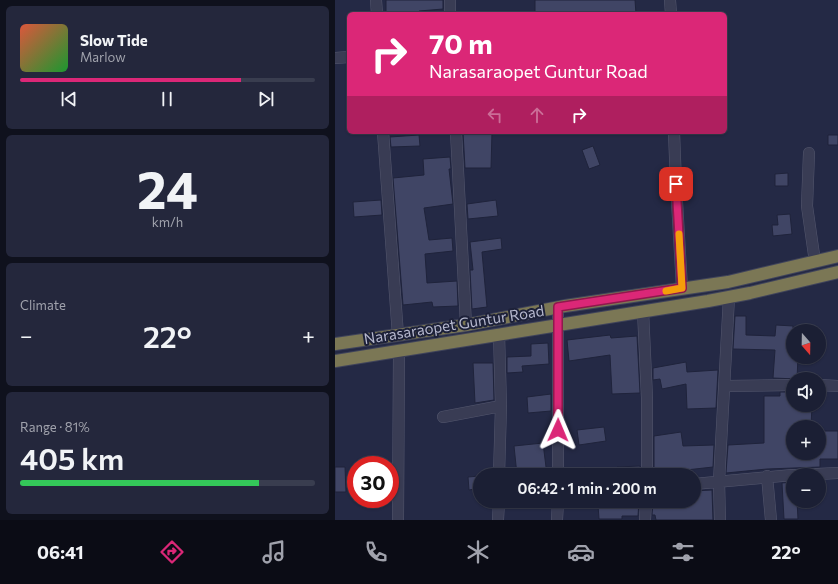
<!DOCTYPE html>
<meta charset="utf-8">
<style>
:root{--surface:#1b1f34;--page:#24273c;--text:#f1f3f6;--muted:#a0a2ac;--line:#393d4f;--accent:#db2777}
body{margin:0;font-family:Commissioner,sans-serif;background:var(--page);color:var(--text);height:100vh;display:flex;flex-direction:column;font-size:15px;white-space:nowrap}
*{box-sizing:border-box;margin:0}
p{font-size:13px;color:var(--muted)}
.icon{flex:none;width:22px;height:22px;fill:none;stroke:currentColor;stroke-width:2;stroke-linecap:round;stroke-linejoin:round}
.map{position:relative;flex:1;overflow:hidden}
.panel{display:flex;flex-direction:column;gap:6px;padding:6px;background:#0f111d;width:335px}
.panel>*{flex:none}
.top-card{position:absolute;left:12px;top:12px;width:380px;height:122px;border-radius:6px;box-shadow:0 1px 3px #0004,0 0 0 1px var(--line);background:#db2777;color:#fff;overflow:hidden}
.needle{width:26px;rotate:160deg}
.fabs{position:absolute;left:451px;top:324px;display:grid;gap:8px}
.fabs a{display:grid;place-items:center;width:40px;height:40px;border-radius:50%;background:var(--surface);box-shadow:0 1px 3px #0004,0 0 0 1px var(--line);font-size:20px}
.speed{position:absolute;left:12px;top:456px;display:flex;gap:8px;font-size:20px;font-weight:700;text-align:center}
.speed>*{display:grid;place-content:center;width:52px;height:52px;border-radius:50%;background:var(--surface);box-shadow:0 1px 3px #0004,0 0 0 1px var(--line);line-height:1}
.speed .limit{border:6px solid #d22;background:#fff;color:#111}
.pin{position:absolute;display:grid;place-items:center;width:34px;height:34px;color:#fff;margin:-17px;border-radius:8px;box-shadow:0 2px 6px #0006}
.me{position:absolute;width:44px;margin:-22px;rotate:1deg;stroke-linejoin:round;filter:drop-shadow(0 0 3px #0008)}
.turn{display:flex;align-items:center;gap:14px;height:84px;padding:0 16px;font-size:18px}
.turn .icon{width:52px;height:52px;stroke-width:2.5}
.turn b{display:block;font-size:28px;line-height:34px}
.lanes{display:flex;align-items:center;height:38px;padding:0 16px;background:#0003;justify-content:center;gap:20px;direction:ltr}
.lanes .off{opacity:.35}
.big{font-size:30px;font-weight:600;line-height:1.1}
.panel .widget{flex:1;display:flex;flex-direction:column;justify-content:center;gap:6px;min-width:0;padding:0 14px;border-radius:6px;background:var(--page)}
.panel .dial{align-items:center;gap:0}
.dial b{font-size:52px;line-height:1}
.song{display:flex;align-items:center;gap:12px}
.cover{width:48px;height:48px;border-radius:6px;background:linear-gradient(135deg,hsl(10 70% 55%),hsl(130 70% 35%))}
.played{height:4px;border-radius:2px;background:linear-gradient(90deg,var(--accent) 75%,var(--line) 75%)}
.keys{display:flex;justify-content:space-around;direction:ltr}
.heat{display:flex;justify-content:space-between;align-items:center;font-size:22px;direction:ltr}
.charge{height:6px;border-radius:3px;background:linear-gradient(90deg,#34c759 81%,var(--line) 0)}
.trip{position:absolute;left:138px;top:468px;width:228px;height:40px;border-radius:20px;background:var(--surface);box-shadow:0 1px 3px #0004,0 0 0 1px var(--line);font-weight:600;line-height:40px;text-align:center}
.menu{display:flex;height:64px;justify-content:space-around;align-items:center;background:#0b0c15;color:var(--muted)}
.menu .icon{width:28px;height:28px}
.menu .current{color:var(--accent)}
.menu b{font-size:18px;color:var(--text)}
main{display:flex;flex:1;min-height:0}
.map>svg:first-child{display:block}
.building{fill:#404565;stroke:#1f233b}
.lines{fill:none;stroke-linecap:round;stroke-linejoin:round}
.street-casing{stroke:#54576e;stroke-width:12}
.highway-casing{stroke:#40445b;stroke-width:14}
.street{stroke:#393c54;stroke-width:11}
.highway{stroke:#7b7755;stroke-width:12}
.route-casing{stroke:#8e194d;stroke-width:10}
.route{stroke:#db2777;stroke-width:7}
.slow{stroke:#f59e0b;stroke-width:7}
.labels{text-anchor:middle;stroke-width:4;stroke-linejoin:round;paint-order:stroke}
.street-label{font-size:15px;fill:#b6b8ce;stroke:#1d2139}
</style>
<main>
<section class="panel">
<div class="widget">
<div class="song"><i class="cover"></i><div><b>Slow Tide</b><p>Marlow</p></div></div>
<div class="played"></div>
<div class="keys"><svg class="icon" aria-label="previous" viewBox="0 0 24 24"><path d="M18 5L8 12l10 7zM5 5v14"/></svg><svg class="icon" aria-label="pause" viewBox="0 0 24 24"><path d="M8 5v14M16 5v14"/></svg><svg class="icon" aria-label="next" viewBox="0 0 24 24"><path d="M6 5l10 7-10 7zM19 5v14"/></svg></div>
</div>
<div class="widget dial"><b>24</b><p>km/h</p></div>
<div class="widget"><p>Climate</p>
<div class="heat"><a>−</a><b class="big">22°</b><a>+</a></div>
</div>
<div class="widget"><p>Range · 81%</p><b class="big">405 km</b><div class="charge"></div></div>
</section>
<div class="map">
<svg width="503" height="520" viewBox="0 0 503 520">
<rect width="100%" height="100%" fill="#242945"/>
<path class="building" d="M51 0H108V9L84 11V13L51 14Z
M200 0H300L301 14H200Z
M128 132H157L156 168H130Z
M84 135 85 146 56 147 55 137Z
M493 135H503V145H493Z
M258 146 265 165 254 169 247 150Z
M115 157 116 169H114L118 204 89 208 94 240 117 238 118 251 90 254 92 283 122 281 123 306 98 307 97 302 68 305 58 178 89 175 88 159Z
M453 173V186H440V174Z
M46 200 47 215 19 217 18 202Z
M161 200 163 216 133 219 132 204Z
M455 214 457 234 438 236 437 225H443L442 215Z
M166 238 167 249 147 252 152 307 137 309 135 270H138L135 242Z
M400 316H411V335L440 336 441 325 458 326V357H463L462 379 438 378 440 350 398 349Z
M275 335 276 338 302 336 305 393 277 394 275 355 234 361 232 340Z
M213 343 214 364 187 366 188 372 172 373V357L196 356V344Z
M351 362 352 372 383 370 381 408 352 409 351 384 327 389 325 379 318 380V368Z
M138 363H158L159 400 140 403Z
M445 392H458V405H477L476 427H458V453H484V431H503V459H485V467L432 469 391 473 393 445 429 443V396H445Z
M216 394V411L193 413 192 397Z
M269 427 271 441 244 445 242 430Z
M346 432 348 446 379 445 378 467 351 470V475H319V436Z
M208 443 212 475H182L179 446Z
M305 466V475H283L282 467Z
M0 467H10L11 492H0Z
M145 476V488L134 490 133 477Z
M458 482V501H462L463 519H449L447 483Z
M377 490 378 520H321L320 515H317L318 501H359V491Z
M276 501H304L303 516H287V519H264L263 505 276 504Z"/>
<g class="lines">
<defs>
<path id="street" d="M41 0 42 14
M115 0V14
M335 0 336 14
M0 58 14 57
M48 132 63 335
M121 132 131 325
M339 132 341 184 347 288
M474 153 472 206 480 262
M223 307V475
M308 311 312 398V475
M164 334 166 406 164 475
M484 385 503 386
M390 386 458 385
M108 417 166 406
M461 475 503 473
M432 476 436 520
M359 484 458 475
M63 520 64 351
M163 520 164 501
M222 520 223 501
M310 520 311 501
M385 520 384 481 394 297"/>
<path id="highway" d="M0 344 131 325 230 306 393 282 503 256
M0 361 373 301 415 293 503 272"/>
</defs>
<use href="#street" class="street-casing"/>
<use href="#highway" class="highway-casing"/>
<use href="#street" class="street"/>
<use href="#highway" class="highway"/>
</g>
<g class="lines">
<defs>
<path id="route" d="M223 430V307L347 288 341 184"/>
</defs>
<use href="#route" class="route-casing"/>
<use href="#route" class="route"/>
<path class="slow" d="M331 291 347 288 344 234"/>
</g>
<g class="labels">
<g class="street-label">
<text transform="translate(119 325) rotate(-9)" y="5">Narasaraopet Guntur Road</text>
</g>
</g>
</svg>
<div class="fabs">
<a><svg class="needle" viewBox="-14 -14 28 28"><path d="M0-13l5 13h-10z" fill="#e53935"/><path d="M0 13l5-13h-10z" fill="#a0a2ac"/></svg></a>
<a><svg class="icon" aria-label="sound" viewBox="0 0 24 24"><path d="M4 9h4l5-4v14l-5-4H4zM17 9q2 3 0 6"/></svg></a>
<a>+</a>
<a>−</a>
</div>
<div class="speed"><div class="limit">30</div></div>
<div class="pin" style="left:341px;top:184px;background:#d93025"><svg class="icon" aria-label="arrive" viewBox="0 0 24 24"><path d="M6 21V4h12l-3 4 3 4H6"/></svg></div>
<svg class="me" style="left:223px;top:430px" viewBox="-20 -20 40 40"><path d="M0-17L14 15 0 8-14 15z" fill="#db2777" stroke="#fff" stroke-width="4"/></svg>
<div class="trip">06:42 · 1 min · 200 m</div>
<div class="top-card">
<div class="turn"><svg class="icon" aria-label="right" viewBox="0 0 24 24"><path d="M7 20v-9h11M14 6l5 5-5 5"/></svg><div><b>70 m</b>Narasaraopet Guntur Road</div></div>
<div class="lanes"><svg class="icon off" aria-label="left" viewBox="0 0 24 24"><path d="M17 20v-9H6M10 6l-5 5 5 5"/></svg><svg class="icon off" aria-label="ahead" viewBox="0 0 24 24"><path d="M12 20V5M6 11l6-6 6 6"/></svg><svg class="icon" aria-label="right" viewBox="0 0 24 24"><path d="M7 20v-9h11M14 6l5 5-5 5"/></svg></div>
</div>
</div>
</main>
<nav class="menu">
<b>06:41</b>
<svg class="icon current" aria-label="directions" viewBox="0 0 24 24"><path d="M12 3l9 9-9 9-9-9zM9 14v-3h6M13 9l2 2-2 2"/></svg>
<svg class="icon" aria-label="music" viewBox="0 0 24 24"><path d="M9 18V5l10-2v13"/><circle cx="6" cy="18" r="3"/><circle cx="16" cy="16" r="3"/></svg>
<svg class="icon" aria-label="phone" viewBox="0 0 24 24"><path d="M5 4h4l2 5-3 2q2 4 5 5l2-3 5 2v4C11 20 4 13 5 4z"/></svg>
<svg class="icon" aria-label="climate" viewBox="0 0 24 24"><path d="M12 3v18M4 7l16 10M4 17L20 7"/></svg>
<svg class="icon" aria-label="car" viewBox="0 0 24 24"><path d="M5 17H2v-5l4-1 3-4h7l3 4 3 1v5h-3M9 17h6M6 11h13"/><circle cx="7" cy="17" r="2"/><circle cx="17" cy="17" r="2"/></svg>
<svg class="icon" aria-label="filters" viewBox="0 0 24 24"><path d="M4 7h16M4 17h16"/><circle cx="9" cy="7" r="2"/><circle cx="15" cy="17" r="2"/></svg>
<b>22°</b>
</nav>
